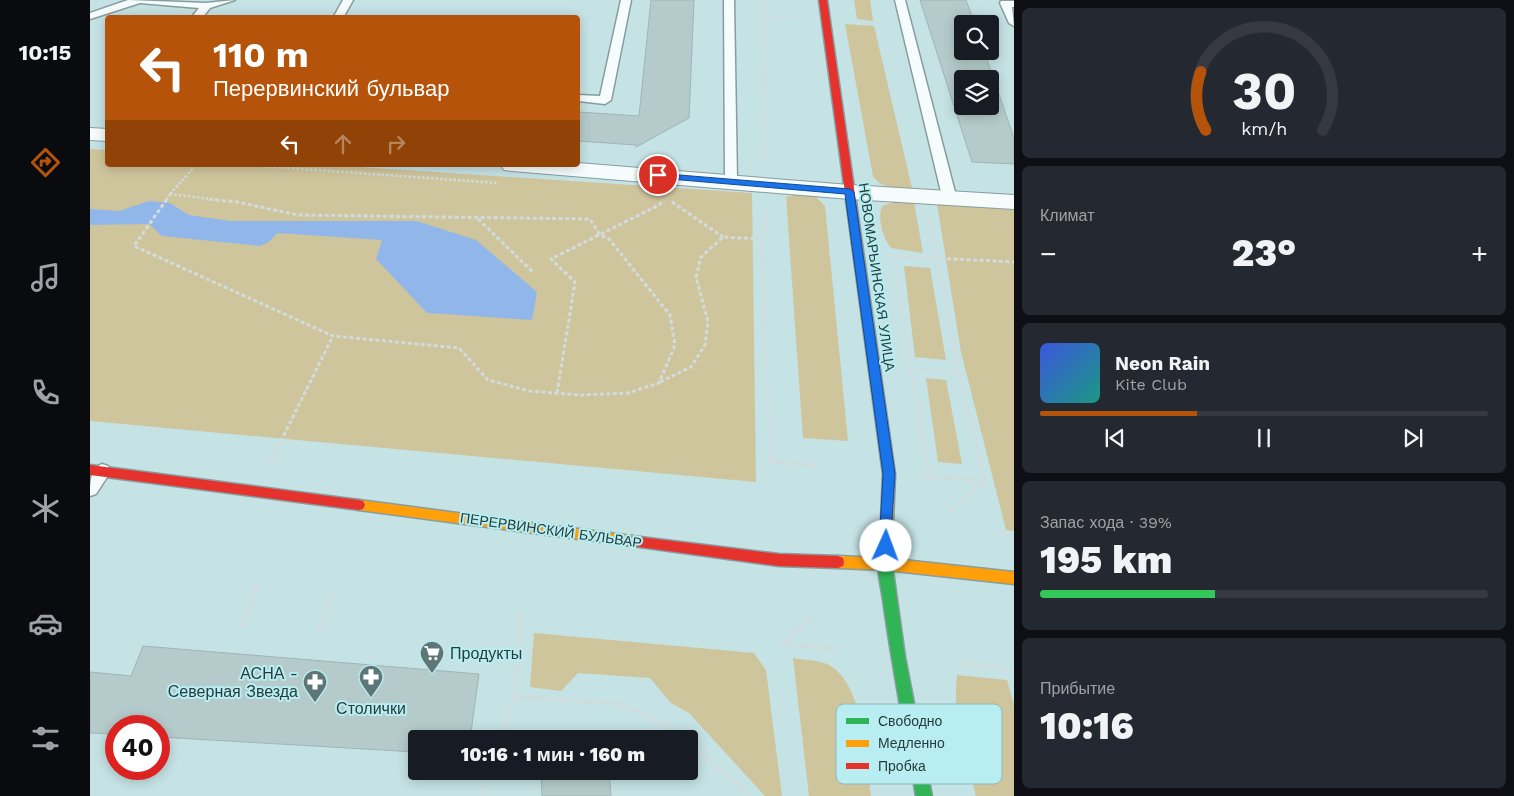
<!DOCTYPE html>
<html lang="ru">
<meta charset="utf-8">
<style>
:root{--surface:#171b24;--page:#242831;--text:#f1f3f6;--muted:#9ea1a6;--line:#363941;--accent:#b45309}
body{margin:0;font-family:"Work Sans",sans-serif;background:var(--page);color:var(--text);height:100vh;display:flex;flex-direction:column;font-size:19px;white-space:nowrap}
*{box-sizing:border-box;margin:0}
p{font-size:16px;color:var(--muted)}
.icon{flex:none;width:28px;height:28px;fill:none;stroke:currentColor;stroke-width:2;stroke-linecap:round;stroke-linejoin:round}
.map{position:relative;flex:1;overflow:hidden}
.details{display:flex;flex-direction:column;gap:8px;padding:8px;background:#0d0f14;width:500px}
.details>*{flex:none}
.top-card{position:absolute;left:15px;top:15px;width:475px;height:152px;border-radius:5px;box-shadow:0 2px 12px #0003;background:#b45309;color:#fff;overflow:hidden}
.controls{position:absolute;left:864px;top:15px;display:grid;gap:10px}
.controls a{display:grid;place-items:center;width:45px;height:45px;border-radius:5px;background:var(--surface);box-shadow:0 2px 12px #0003;font-size:25px}
.speed{position:absolute;left:15px;top:715px;display:flex;gap:10px;font-size:25px;font-weight:700;text-align:center}
.speed>*{display:grid;place-content:center;width:65px;height:65px;border-radius:50%;background:var(--surface);box-shadow:0 2px 12px #0003;line-height:1}
.speed .limit{border:8px solid #d22;background:#fff;color:#111}
.pin{position:absolute;display:grid;place-items:center;width:42px;height:42px;color:#fff;margin:-21px;border:2px solid #fff;border-radius:50%;box-shadow:0 1px 5px #0007}
.me{position:absolute;width:55px;margin:-28px;rotate:2deg;stroke-linejoin:round;filter:drop-shadow(0 0 4px #0008)}
.turn{display:flex;align-items:center;gap:18px;height:105px;padding:0 25px;font-size:22px}
.turn .icon{width:65px;height:65px;stroke-width:2.5}
.turn b{display:block;font-size:35px;line-height:42px}
.lanes{display:flex;align-items:center;height:48px;padding:0 25px;background:#0003;justify-content:center;gap:25px;direction:ltr}
.lanes .off{opacity:.35}
.big{font-size:38px;font-weight:800;line-height:1.1}
.details .tile{flex:1;display:flex;flex-direction:column;justify-content:center;gap:8px;min-width:0;padding:0 18px;border-radius:8px;background:var(--page)}
.details .dial{align-items:center;gap:0}
.dial svg{height:130px;overflow:visible;fill:none;stroke:var(--line);stroke-width:7;stroke-linecap:round;text-anchor:middle}
.dial text{fill:var(--text);stroke:none}
.song{display:flex;align-items:center;gap:15px}
.cover{width:60px;height:60px;border-radius:8px;background:linear-gradient(135deg,hsl(230 70% 55%),hsl(170 70% 35%))}
.played{height:5px;border-radius:2px;background:linear-gradient(90deg,var(--accent) 35%,var(--line) 35%)}
.keys{display:flex;justify-content:space-around;direction:ltr}
.heat{display:flex;justify-content:space-between;align-items:center;font-size:28px;direction:ltr}
.charge{height:8px;border-radius:4px;background:linear-gradient(90deg,#34c759 39%,var(--line) 0)}
.trip{position:absolute;left:318px;top:730px;width:290px;height:50px;border-radius:5px;background:var(--surface);box-shadow:0 2px 12px #0003;font-weight:800;line-height:50px;text-align:center}
main{display:flex;flex:1;min-height:0}
.tabs{display:flex;flex-direction:column;width:90px;justify-content:space-around;align-items:center;background:#090b0e;color:var(--muted)}
.tabs .icon{width:35px;height:35px}
.tabs .selected{color:var(--accent)}
.tabs b{font-size:22px;color:var(--text)}
.map>svg:first-child{display:block}
.green{fill:#cfc59c}
.water{fill:#91b7ea}
.building{fill:#b5cbcb;stroke:#9fb5b5;fill-rule:evenodd}
.lines{fill:none;stroke-linecap:round;stroke-linejoin:round}
.lane-casing{stroke:#879d9f;stroke-width:3}
.street-casing{stroke:#879d9f;stroke-width:2}
.fast-casing{stroke:#879d9f;stroke-width:3}
.slow-casing{stroke:#879d9f;stroke-width:3}
.jam-casing{stroke:#879d9f;stroke-width:3}
.path-far2{stroke:#d3dbdc;stroke-width:2.5;stroke-dasharray:2.5 2;stroke-linecap:butt}
.path-far1{stroke:#d3dbdc;stroke-width:3;stroke-dasharray:4 2.5;stroke-linecap:butt}
.path{stroke:#d3dbdc;stroke-width:4;stroke-dasharray:4.5 3;stroke-linecap:butt}
.lane{fill:#f6fbfb;fill-rule:evenodd}
.street{fill:#f6fbfb;fill-rule:evenodd}
.fast{fill:#30b455;fill-rule:evenodd}
.slow{fill:#ff9f0a;fill-rule:evenodd}
.jam{fill:#e5322d;fill-rule:evenodd}
.route{fill:#1a73e8;stroke:#114b97}
.labels{text-anchor:middle;stroke-width:4;stroke-linejoin:round;paint-order:stroke}
.street-label{font-size:14px;fill:#273c3e;stroke:#b8eef1}
.near-poi-label{font-size:16px;fill:#273c3e;stroke:#b8eef1;text-anchor:start}
.key{fill:#b8eef1;stroke:#8cb9bb;stroke-width:1}
.key-label{font-size:14px;fill:#273c3e}
</style>
<main>
<nav class="tabs">
<b>10:15</b>
<svg class="icon selected" aria-label="directions" viewBox="0 0 24 24"><path d="M12 3l9 9-9 9-9-9zM9 14v-3h6M13 9l2 2-2 2"/></svg>
<svg class="icon" aria-label="music" viewBox="0 0 24 24"><path d="M9 18V5l10-2v13"/><circle cx="6" cy="18" r="3"/><circle cx="16" cy="16" r="3"/></svg>
<svg class="icon" aria-label="phone" viewBox="0 0 24 24"><path d="M5 4h4l2 5-3 2q2 4 5 5l2-3 5 2v4C11 20 4 13 5 4z"/></svg>
<svg class="icon" aria-label="climate" viewBox="0 0 24 24"><path d="M12 3v18M4 7l16 10M4 17L20 7"/></svg>
<svg class="icon" aria-label="car" viewBox="0 0 24 24"><path d="M5 17H2v-5l4-1 3-4h7l3 4 3 1v5h-3M9 17h6M6 11h13"/><circle cx="7" cy="17" r="2"/><circle cx="17" cy="17" r="2"/></svg>
<svg class="icon" aria-label="filters" viewBox="0 0 24 24"><path d="M4 7h16M4 17h16"/><circle cx="9" cy="7" r="2"/><circle cx="15" cy="17" r="2"/></svg>
</nav>
<div class="map">
<svg width="924" height="796" viewBox="0 0 924 796">
<rect width="100%" height="100%" fill="#c5e2e4"/>
<path class="green" d="M764 0H780L783 21 767 19Z
M755 24 784 26 822 188C808 188 792 190 783 176Z
M0 149 17 150 18 165H239L662 193 666 482 0 421Z
M707 194 726 197 735 206 758 441 713 438 696 197Z
M808 201 824 202 833 253 801 248C793 238 787 218 792 206Z
M847 204 924 210V531L916 530 871 352Z
M814 266 840 268 856 360 825 357Z
M836 378 856 380 872 464 848 462Z
M444 633 664 653 676 670 692 796H675L599 713 581 703 560 678 488 673 471 691 440 687Z
M703 658C713 660 727 660 737 664 775 682 775 759 781 796H719Z
M867 675 917 680 924 705V796H886C876 755 862 717 867 675Z"/>
<path class="water" d="M59 201 80 203 99 215 140 221H327L386 240 447 292 442 320 337 313 286 259 292 240 187 233 179 242 170 246 72 236 59 224 0 225V209L29 211Z"/>
<path class="building" d="M561 0H604L599 118 546 147V145L488 141V112L549 116Z
M830 0H876L885 24H872V51H894L924 138V164L882 162ZM872 79H900V106H872Z
M53 646 389 674 380 739H326V752L69 737V726H26V734L0 733V672L41 676Z
M451 771H519L521 796H452Z"/>
<g class="lines">
<defs>
<path id="lane" d="M38 0 116 3 145 0 120 8 112 18H101L109 8 50 3 0 19V13Z
M253 0H263L253 18H243Z
M531 0H541L521 100 515 104 488 101V95L510 96Z
M634 0H644L647 181 641 185 635 181Z
M805 0H815L866 196 864 199H854L852 196Z
M911 1H924V7H922L924 26 919 23 910 3Z
M12 464 18 466 21 471 6 494 0 496C0 483 0 469 12 464Z"/>
<path id="street" d="M0 128 18 129V141L0 140Z
M488 163 760 185 924 195V209L760 199 422 171 414 170 411 165Z"/>
<path id="fast" d="M796 540 801 542 802 546V564L815 657 842 796H826C815 733 803 670 794 607 792 588 783 560 791 542Z"/>
<path id="slow" d="M767 241 772 244 805 474 802 546 801 550 796 552 791 550 790 546 793 474 762 244Z
M269 500 542 536 547 537 548 541 547 545 542 546 269 510 265 509 263 505 265 501Z
M748 556 795 558 924 572V584L795 570 748 568 743 566 742 562 743 558Z"/>
<path id="jam" d="M729 0H737L772 244 767 247 762 244Z
M0 465 269 500 273 501 275 505 273 509 269 510 0 475Z
M542 536 689 554 748 556 753 558 754 562 753 566 748 568 689 566 542 546 537 545 536 541 537 537Z"/>
</defs>
<use href="#lane" class="lane-casing"/>
<use href="#street" class="street-casing"/>
<use href="#fast" class="fast-casing"/>
<use href="#slow" class="slow-casing"/>
<use href="#jam" class="jam-casing"/>
<path class="path-far2" d="M674 0 676 162
M675 16 705 17
M761 21 793 24
M157 165 407 183
M80 194 129 200
M80 194 106 165
M76 200 80 194"/>
<path class="path-far1" d="M77 199 44 246 243 336 369 348 398 380 440 391 489 395 538 393 569 383 585 345 580 315 519 239 510 235 500 219 208 215 147 202 118 199
M582 202 633 237
M674 208 672 239 680 459
M388 219 444 273
M839 220 869 372 890 459
M821 368 836 459
M869 372 821 368 804 256 924 262
M570 382 601 367 615 345 618 322 606 277 611 257 633 237 672 239
M467 393 485 282 461 259 569 205 574 200
M182 459 243 336"/>
<path class="path" d="M680 458V461L728 466
M836 458 839 477
M889 458 895 481
M181 462 183 458
M830 476 895 481
M860 511 894 482
M905 532 924 536
M153 627 168 583
M229 630 243 591
M693 643 753 650
M693 643 724 616
M876 664 924 670
M425 697 530 704 583 728 596 739
M411 739 425 697 431 612
M599 742 660 796
M393 796 401 771"/>
<use href="#lane" class="lane"/>
<use href="#street" class="street"/>
<use href="#fast" class="fast"/>
<use href="#slow" class="slow"/>
<use href="#jam" class="jam"/>
</g>
<path class="route" d="M565 173 760 189 764 192 805 474 800 550H791L789 546 793 474 755 194 568 178 564 175Z"/>
<defs>
<symbol id="supermarket-pin" viewBox="-11 -11 22 30"><path d="M0 17L-7.5 6A9.5 9.5 0 1 1 7.5 6Z" fill="#5e7678" stroke="#b8eef1"/><path d="M-6-5.5h2.5l.6 2H6L4.5 2H-2.5L-4.4-4H-6ZM-1.5 3.2a1.3 1.3 0 1 0 .1 0ZM3 3.2a1.3 1.3 0 1 0 .1 0Z" fill="#fff"/></symbol>
<symbol id="pharmacy-pin" viewBox="-11 -11 22 30"><path d="M0 17L-7.5 6A9.5 9.5 0 1 1 7.5 6Z" fill="#5e7678" stroke="#b8eef1"/><path d="M-2-6h4v4h4v4h-4v4h-4v-4h-4v-4h4Z" fill="#fff"/></symbol>
</defs>
<g fill-rule="evenodd">
<use href="#supermarket-pin" x="328" y="639" width="28" height="38"/>
<use href="#pharmacy-pin" x="267" y="663" width="28" height="38"/>
<use href="#pharmacy-pin" x="211" y="668" width="28" height="38"/>
</g>
<g class="labels">
<g class="street-label">
<text transform="translate(787 277) rotate(82)" y="5">НОВОМАРЬИНСКАЯ УЛИЦА</text>
<text transform="translate(461 530) rotate(8)" y="5">ПЕРЕРВИНСКИЙ БУЛЬВАР</text>
</g>
<g class="near-poi-label">
<text x="360" y="659">Продукты</text>
<text x="208" y="679" text-anchor="end">АСНА -<tspan x="208" dy="18">Северная Звезда</tspan></text>
<text x="281" y="714" text-anchor="middle">Столички</text>
</g>
</g>
<rect x="746" y="704" width="166" height="80" rx="8" class="key"/>
<rect x="756" y="718" width="23" height="6" fill="#30b455"/>
<rect x="756" y="740" width="23" height="7" fill="#ff9f0a"/>
<rect x="756" y="763" width="23" height="6" fill="#e5322d"/>
<g class="key-label">
<text x="788" y="726">Свободно</text>
<text x="788" y="748">Медленно</text>
<text x="788" y="771">Пробка</text>
</g>
</svg>
<div class="controls">
<a><svg class="icon" aria-label="search" viewBox="0 0 24 24"><circle cx="10" cy="10" r="6"/><path d="M15 15l6 6"/></svg></a>
<a><svg class="icon" aria-label="layers" viewBox="0 0 24 24"><path d="M12 4l9 5-9 5-9-5zM3 14l9 5 9-5"/></svg></a>
</div>
<div class="speed"><div class="limit">40</div></div>
<div class="pin" style="left:568px;top:175px;background:#d93025"><svg class="icon" aria-label="arrive" viewBox="0 0 24 24"><path d="M6 21V4h12l-3 4 3 4H6"/></svg></div>
<svg class="me" style="left:796px;top:546px" viewBox="-20 -20 40 40"><circle r="19" fill="#fff"/><path d="M0-13L10 11 0 6-10 11z" fill="#1a73e8"/></svg>
<div class="trip">10:16 · 1 мин · 160 m</div>
<div class="top-card">
<div class="turn"><svg class="icon" aria-label="left" viewBox="0 0 24 24"><path d="M17 20v-9H6M10 6l-5 5 5 5"/></svg><div><b>110 m</b>Перервинский бульвар</div></div>
<div class="lanes"><svg class="icon" aria-label="left" viewBox="0 0 24 24"><path d="M17 20v-9H6M10 6l-5 5 5 5"/></svg><svg class="icon off" aria-label="ahead" viewBox="0 0 24 24"><path d="M12 20V5M6 11l6-6 6 6"/></svg><svg class="icon off" aria-label="right" viewBox="0 0 24 24"><path d="M7 20v-9h11M14 6l5 5-5 5"/></svg></div>
</div>
</div>
<section class="details">
<div class="tile dial"><svg viewBox="0 0 100 80">
<path d="M14 69A42 42 0 1 1 86 69"/>
<path d="M14 69A42 42 0 0 1 11 33" stroke="#b45309"/>
<text x="50" y="56" font-size="32" font-weight="700">30</text>
<text x="50" y="72" font-size="11">km/h</text>
</svg></div>
<div class="tile"><p>Климат</p>
<div class="heat"><a>−</a><b class="big">23°</b><a>+</a></div>
</div>
<div class="tile">
<div class="song"><i class="cover"></i><div><b>Neon Rain</b><p>Kite Club</p></div></div>
<div class="played"></div>
<div class="keys"><svg class="icon" aria-label="previous" viewBox="0 0 24 24"><path d="M18 5L8 12l10 7zM5 5v14"/></svg><svg class="icon" aria-label="pause" viewBox="0 0 24 24"><path d="M8 5v14M16 5v14"/></svg><svg class="icon" aria-label="next" viewBox="0 0 24 24"><path d="M6 5l10 7-10 7zM19 5v14"/></svg></div>
</div>
<div class="tile"><p>Запас хода · 39%</p><b class="big">195 km</b><div class="charge"></div></div>
<div class="tile"><p>Прибытие</p><b class="big">10:16</b></div>
</section>
</main>
